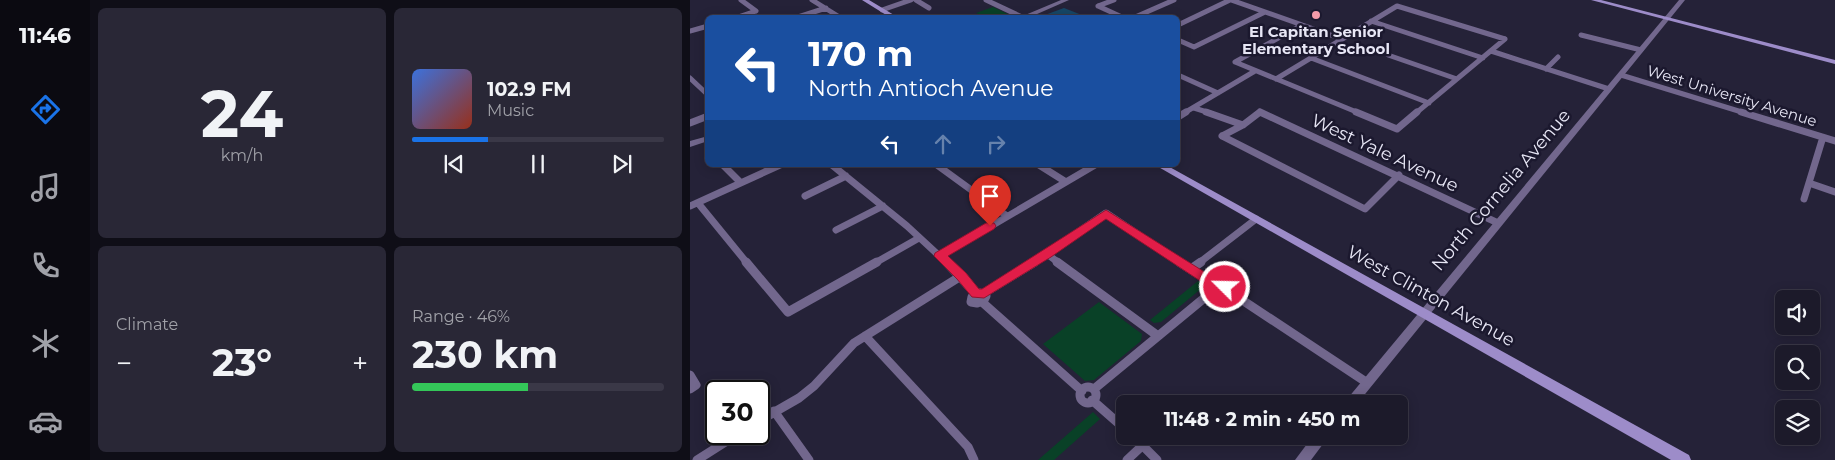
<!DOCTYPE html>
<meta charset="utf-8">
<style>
:root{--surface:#1c1a2a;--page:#292736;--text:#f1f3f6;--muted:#a0a1a8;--line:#3a3847;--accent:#1a73e8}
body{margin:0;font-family:Montserrat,sans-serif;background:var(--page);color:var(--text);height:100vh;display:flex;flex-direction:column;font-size:19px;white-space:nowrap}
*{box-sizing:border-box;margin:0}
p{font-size:16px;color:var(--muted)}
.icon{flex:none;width:28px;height:28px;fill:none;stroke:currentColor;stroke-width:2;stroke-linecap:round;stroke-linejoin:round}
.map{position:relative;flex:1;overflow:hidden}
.drawer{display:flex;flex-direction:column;gap:8px;padding:8px;background:#0f0e17;width:600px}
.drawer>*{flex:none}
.hud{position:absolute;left:15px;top:15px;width:475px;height:152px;border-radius:8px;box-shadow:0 2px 12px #0003,0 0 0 1px var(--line);background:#1a4fa0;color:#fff;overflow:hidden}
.buttons{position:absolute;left:1085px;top:290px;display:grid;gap:10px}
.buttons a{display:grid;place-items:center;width:45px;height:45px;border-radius:8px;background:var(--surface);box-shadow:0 2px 12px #0003,0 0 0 1px var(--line);font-size:25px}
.speed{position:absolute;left:15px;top:380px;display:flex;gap:10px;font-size:25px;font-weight:700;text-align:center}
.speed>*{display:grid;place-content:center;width:65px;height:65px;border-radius:50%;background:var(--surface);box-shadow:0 2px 12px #0003,0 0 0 1px var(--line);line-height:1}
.speed .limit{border:2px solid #111;border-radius:8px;background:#fff;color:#111}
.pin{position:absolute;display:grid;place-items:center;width:42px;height:42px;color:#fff;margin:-51px -21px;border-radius:50% 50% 50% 0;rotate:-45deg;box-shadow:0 0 5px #0007}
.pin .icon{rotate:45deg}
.me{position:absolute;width:55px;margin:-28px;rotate:293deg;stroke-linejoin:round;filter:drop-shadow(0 0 4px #0008)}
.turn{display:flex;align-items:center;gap:18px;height:105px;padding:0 20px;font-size:22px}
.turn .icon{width:65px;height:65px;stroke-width:2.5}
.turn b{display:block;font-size:35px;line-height:42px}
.lanes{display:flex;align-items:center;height:48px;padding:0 20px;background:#0003;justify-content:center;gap:25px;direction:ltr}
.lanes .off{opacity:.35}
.big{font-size:38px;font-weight:700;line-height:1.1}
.drawer .card{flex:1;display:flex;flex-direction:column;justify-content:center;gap:8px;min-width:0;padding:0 18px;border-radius:8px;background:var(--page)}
.drawer .dial{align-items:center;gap:0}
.dial b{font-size:65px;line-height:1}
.song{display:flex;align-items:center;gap:15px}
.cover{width:60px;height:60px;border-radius:8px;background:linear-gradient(135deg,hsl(220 70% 55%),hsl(10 70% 35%))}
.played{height:5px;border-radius:2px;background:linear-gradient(90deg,var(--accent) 30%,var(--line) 30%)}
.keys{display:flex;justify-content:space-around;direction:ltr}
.heat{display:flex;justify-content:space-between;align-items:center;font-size:28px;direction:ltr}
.charge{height:8px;border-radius:4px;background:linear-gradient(90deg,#34c759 46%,var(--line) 0)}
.drawer .tiles{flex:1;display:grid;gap:8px;grid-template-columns:repeat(2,1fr)}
.trip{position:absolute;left:426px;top:395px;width:292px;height:50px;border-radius:8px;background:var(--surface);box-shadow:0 2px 12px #0003,0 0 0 1px var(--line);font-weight:700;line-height:50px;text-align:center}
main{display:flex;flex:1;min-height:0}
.tab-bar{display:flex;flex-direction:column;width:90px;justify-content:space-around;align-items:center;background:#0b0a11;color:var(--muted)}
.tab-bar .icon{width:35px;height:35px}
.tab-bar .active{color:var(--accent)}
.tab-bar b{font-size:22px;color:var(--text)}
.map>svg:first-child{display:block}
.green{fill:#094127}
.water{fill:#164767}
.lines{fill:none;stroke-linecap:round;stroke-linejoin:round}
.minor-far2{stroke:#72678d;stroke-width:5}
.minor-far1{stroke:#72678d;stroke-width:7}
.minor{stroke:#72678d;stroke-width:9}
.tertiary{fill:#72678d;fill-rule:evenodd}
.secondary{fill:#9d8cc9;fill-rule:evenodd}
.route{fill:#e11d48;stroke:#92132f}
.poi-dot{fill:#f39aa9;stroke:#1b182e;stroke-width:2}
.labels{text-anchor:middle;stroke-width:5;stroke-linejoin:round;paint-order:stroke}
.far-poi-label{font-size:15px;font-weight:bold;fill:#e7e6f5;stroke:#1b182e}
.far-street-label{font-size:15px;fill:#e7e6f5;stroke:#1b182e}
.street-label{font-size:18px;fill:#e7e6f5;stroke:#1b182e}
</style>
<main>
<nav class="tab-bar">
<b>11:46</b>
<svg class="icon active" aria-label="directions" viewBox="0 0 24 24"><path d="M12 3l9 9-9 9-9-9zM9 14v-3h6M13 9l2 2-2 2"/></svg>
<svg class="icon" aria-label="music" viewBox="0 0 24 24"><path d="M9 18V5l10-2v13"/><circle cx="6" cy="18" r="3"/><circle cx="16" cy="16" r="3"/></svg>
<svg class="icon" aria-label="phone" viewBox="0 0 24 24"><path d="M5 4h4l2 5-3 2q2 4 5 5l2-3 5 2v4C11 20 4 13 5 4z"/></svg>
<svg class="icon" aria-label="climate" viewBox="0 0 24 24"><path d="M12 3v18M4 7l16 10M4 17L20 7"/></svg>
<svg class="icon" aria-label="car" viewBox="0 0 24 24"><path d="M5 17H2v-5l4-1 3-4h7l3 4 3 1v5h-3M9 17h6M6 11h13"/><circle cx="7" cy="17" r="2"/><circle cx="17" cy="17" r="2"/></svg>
</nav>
<section class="drawer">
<div class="tiles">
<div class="card dial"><b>24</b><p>km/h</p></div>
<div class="card">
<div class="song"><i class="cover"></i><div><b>102.9 FM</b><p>Music</p></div></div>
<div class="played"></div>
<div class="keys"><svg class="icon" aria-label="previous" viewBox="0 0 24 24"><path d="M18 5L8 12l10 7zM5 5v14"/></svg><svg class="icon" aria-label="pause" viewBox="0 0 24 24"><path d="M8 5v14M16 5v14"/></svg><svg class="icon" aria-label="next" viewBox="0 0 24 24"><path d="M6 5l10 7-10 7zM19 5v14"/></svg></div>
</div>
<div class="card"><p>Climate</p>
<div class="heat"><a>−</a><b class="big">23°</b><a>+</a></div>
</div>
<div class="card"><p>Range · 46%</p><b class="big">230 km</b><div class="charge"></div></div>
</div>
</section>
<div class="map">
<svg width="1145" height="460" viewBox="0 0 1145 460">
<rect width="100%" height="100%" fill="#252238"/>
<path class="green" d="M303 7 322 16V17H296L286 13Z
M508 281 511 283 512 288 471 322 464 323 460 320Z
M409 302 452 334 451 341 404 380 395 381 353 344Z
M403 412 410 419 364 460H348Z"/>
<path class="water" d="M374 8 397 17H349L352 16Z"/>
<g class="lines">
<path class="minor-far2" d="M51 0 66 11
M122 0 151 18
M226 0 239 8
M296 0 332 17
M541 0 652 39
M408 6 434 18
M408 6 424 0
M192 10 221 0
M45 18 66 11
M105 18 136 8
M443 18 484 0
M681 21 793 58
M488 25 540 0
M0 31 18 26
M891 35 951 50
M488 40 504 47 575 12
M801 51 919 89
M698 55 767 79
M621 58 739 103
M545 62 669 113
M545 62 612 25
M856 69 868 57
M488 75 528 93
M931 75 1055 113
M0 78 18 95
M586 79 707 6 815 39
M504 108 520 113
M494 113 565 71
M568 113H573
M726 113 815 39"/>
<path class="minor-far1" d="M516 112 553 125
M570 112 808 223
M666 112 707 129 727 112
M1051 112 1145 141
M488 117 496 112
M0 123 18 116
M532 136 553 125 570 112
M532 136 675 209 709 175
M33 165 50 182
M142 165 217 226 257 263
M247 165 317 216
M349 165 376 182
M1119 183 1145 192
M115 196 156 176
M1114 199 1133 137
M8 203 57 263
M0 206 90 165
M146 230 193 206
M357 254 369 263
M250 256 405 165
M185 263 229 238
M343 263 416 213 491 263
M509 263 566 219"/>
<path class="minor" d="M56 262 98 312 187 262
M256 262 286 294
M367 262 468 336
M489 262 522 283
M501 269 511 262
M522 286a6 6 0 1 1 12 0a6 6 0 1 1-12 0Z
M534 288 676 382
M290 293 296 296 294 300 287 303 281 302 282 297Z
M294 293 345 262
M292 302 392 391
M175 336 278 447 284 460
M0 375 6 385 0 389
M390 395a8 8 0 1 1 16 0a8 8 0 1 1-16 0Z
M404 389 524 290
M402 400 435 429
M84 411 119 460
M69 421 109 398 124 386 164 343 271 276
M443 436 467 460
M7 460 48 434
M437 460 453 445"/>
<path class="tertiary" d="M371 0H379L338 18H328Z
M989 0H995L667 404H653Z
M18 136V141L0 147V141Z
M623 436H639L621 460H605Z"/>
<path class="secondary" d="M172 0H179L209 18H201Z
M901 0H911L1145 60V64Z
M465 165H476L999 455 1001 460H981Z"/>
</g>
<path class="route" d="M416 210 524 278H535L541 287 539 290C534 292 531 291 528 286H518L416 219 361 257 294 298 282 297 267 279 244 256 245 253 296 223H304L306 226 304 229 258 256 276 273 289 289H292Z"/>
<circle class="poi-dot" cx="626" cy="15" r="5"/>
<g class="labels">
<g class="far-poi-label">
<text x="626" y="37">El Capitan Senior<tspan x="626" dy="17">Elementary School</tspan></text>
</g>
<g class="far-street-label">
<text transform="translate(1042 96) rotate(17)" y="5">West University Avenue</text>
</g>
<g class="street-label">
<text transform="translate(695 153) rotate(25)" y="6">West Yale Avenue</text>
<text transform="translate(811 190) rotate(-50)" y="6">North Cornelia Avenue</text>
<text transform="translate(741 296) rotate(29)" y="6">West Clinton Avenue</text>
</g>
</g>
</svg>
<div class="buttons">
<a><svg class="icon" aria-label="sound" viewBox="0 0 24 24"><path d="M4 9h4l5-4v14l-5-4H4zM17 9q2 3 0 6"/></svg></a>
<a><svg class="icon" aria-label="search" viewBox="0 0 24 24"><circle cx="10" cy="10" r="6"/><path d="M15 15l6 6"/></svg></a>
<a><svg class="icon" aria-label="layers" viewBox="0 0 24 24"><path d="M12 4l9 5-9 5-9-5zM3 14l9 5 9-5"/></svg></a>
</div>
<div class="speed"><div class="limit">30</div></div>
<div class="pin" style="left:300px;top:226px;background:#d93025"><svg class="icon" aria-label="arrive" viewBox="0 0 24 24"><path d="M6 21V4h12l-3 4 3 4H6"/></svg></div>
<svg class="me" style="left:535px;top:287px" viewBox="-20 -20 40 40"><circle r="17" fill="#e11d48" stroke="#fff" stroke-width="3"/><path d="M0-11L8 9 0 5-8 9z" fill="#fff"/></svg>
<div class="trip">11:48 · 2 min · 450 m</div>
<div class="hud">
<div class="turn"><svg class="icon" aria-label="left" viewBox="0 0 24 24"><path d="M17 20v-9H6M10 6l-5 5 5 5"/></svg><div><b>170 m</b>North Antioch Avenue</div></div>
<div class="lanes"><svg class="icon" aria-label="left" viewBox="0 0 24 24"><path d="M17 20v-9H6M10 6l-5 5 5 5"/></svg><svg class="icon off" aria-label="ahead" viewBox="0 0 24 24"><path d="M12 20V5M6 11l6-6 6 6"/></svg><svg class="icon off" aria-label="right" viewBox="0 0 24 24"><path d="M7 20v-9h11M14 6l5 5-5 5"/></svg></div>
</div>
</div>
</main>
